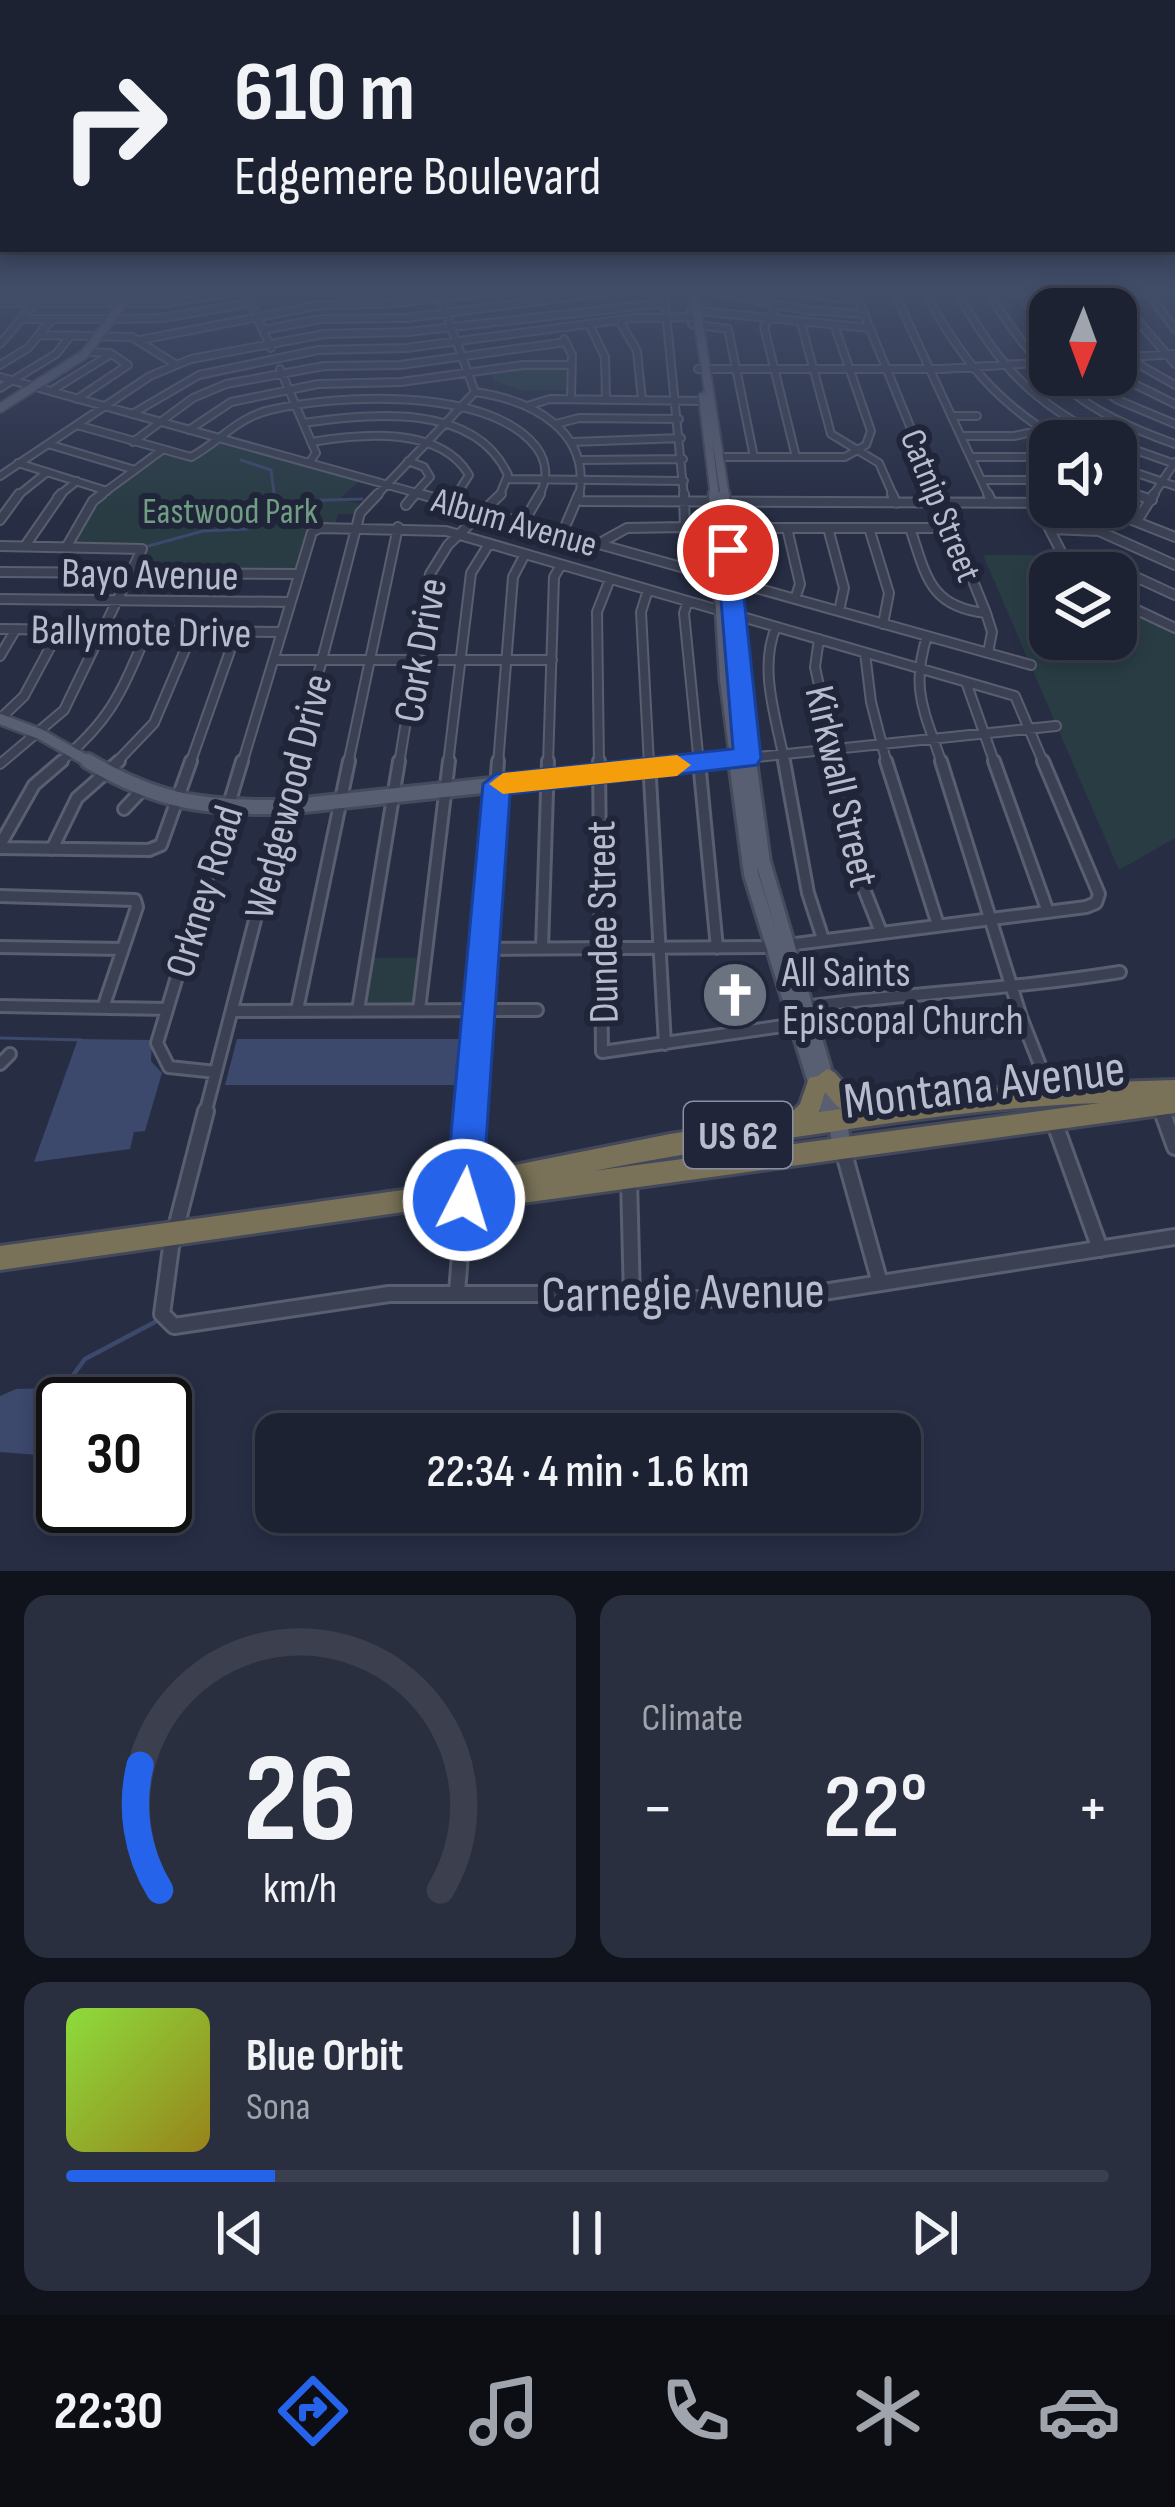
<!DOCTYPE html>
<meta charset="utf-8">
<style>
:root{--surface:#1d2233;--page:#2a2f3f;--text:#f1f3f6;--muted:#a0a4ac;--line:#3b3f4e;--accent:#2563eb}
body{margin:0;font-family:"Sofia Sans Condensed",sans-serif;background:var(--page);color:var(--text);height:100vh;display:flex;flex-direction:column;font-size:45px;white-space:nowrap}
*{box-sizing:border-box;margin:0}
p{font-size:39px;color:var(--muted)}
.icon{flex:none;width:66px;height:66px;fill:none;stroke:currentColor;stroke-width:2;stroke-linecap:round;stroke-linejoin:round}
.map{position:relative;height:1571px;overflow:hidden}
.details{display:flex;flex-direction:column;gap:24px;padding:24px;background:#10131c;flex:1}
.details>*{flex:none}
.top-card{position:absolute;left:0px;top:0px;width:1176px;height:252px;box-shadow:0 6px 18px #0003,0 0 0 3px var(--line);background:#1d2233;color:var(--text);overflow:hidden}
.needle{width:78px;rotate:181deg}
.tools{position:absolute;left:1029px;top:288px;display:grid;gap:24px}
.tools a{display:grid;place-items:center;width:108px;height:108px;border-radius:24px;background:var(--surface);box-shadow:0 6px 18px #0003,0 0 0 3px var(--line);font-size:60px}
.speed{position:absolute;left:36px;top:1377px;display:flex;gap:24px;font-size:60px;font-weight:700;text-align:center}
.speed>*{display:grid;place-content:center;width:156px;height:156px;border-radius:50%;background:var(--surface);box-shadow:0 6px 18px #0003,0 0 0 3px var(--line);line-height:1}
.speed .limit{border:6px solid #111;border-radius:18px;background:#fff;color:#111}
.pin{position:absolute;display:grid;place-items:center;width:102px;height:102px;color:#fff;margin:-51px;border:6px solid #fff;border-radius:50%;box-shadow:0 3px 12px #0007}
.me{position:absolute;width:132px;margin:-66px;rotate:5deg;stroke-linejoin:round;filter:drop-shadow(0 0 9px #0008)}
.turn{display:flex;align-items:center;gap:42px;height:252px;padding:0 36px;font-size:54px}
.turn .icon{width:156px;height:156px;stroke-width:2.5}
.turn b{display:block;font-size:84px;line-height:102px}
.big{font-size:90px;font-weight:600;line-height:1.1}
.details .tile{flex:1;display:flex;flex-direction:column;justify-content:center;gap:18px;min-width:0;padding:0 42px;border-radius:24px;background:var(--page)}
.details .dial{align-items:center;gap:0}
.dial svg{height:312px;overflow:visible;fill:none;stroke:var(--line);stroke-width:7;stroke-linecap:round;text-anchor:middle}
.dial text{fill:var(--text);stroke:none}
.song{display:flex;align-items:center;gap:36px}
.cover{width:144px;height:144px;border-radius:18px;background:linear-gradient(135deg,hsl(90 70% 55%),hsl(50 70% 35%))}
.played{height:12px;border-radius:6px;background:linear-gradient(90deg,var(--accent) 20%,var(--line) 20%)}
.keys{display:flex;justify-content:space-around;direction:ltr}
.heat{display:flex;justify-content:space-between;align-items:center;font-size:66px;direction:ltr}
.details .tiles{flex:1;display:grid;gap:24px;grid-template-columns:1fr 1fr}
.tile:last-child{grid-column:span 2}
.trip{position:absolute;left:255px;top:1413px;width:666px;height:120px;border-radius:24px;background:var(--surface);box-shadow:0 6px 18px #0003,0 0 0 3px var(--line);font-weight:600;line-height:120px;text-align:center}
.tab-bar{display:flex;height:192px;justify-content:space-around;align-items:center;background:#0c0e14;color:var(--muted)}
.tab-bar .icon{width:84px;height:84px}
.tab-bar .selected{color:var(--accent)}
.tab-bar b{font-size:54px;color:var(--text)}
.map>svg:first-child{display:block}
.green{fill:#293c44}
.water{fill:#3c486c}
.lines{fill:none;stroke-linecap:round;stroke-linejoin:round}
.stream-far1{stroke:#3c486c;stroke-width:3}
.stream{stroke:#3c486c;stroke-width:4.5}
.minor-far3-casing{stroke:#595e70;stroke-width:10}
.minor-far2-casing{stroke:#595e70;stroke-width:12}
.minor-far1-casing{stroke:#595e70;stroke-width:16}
.minor-casing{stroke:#595e70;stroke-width:20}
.major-far3-casing{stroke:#454a5c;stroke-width:12}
.major-far2-casing{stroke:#454a5c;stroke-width:15}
.major-far1-casing{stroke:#454a5c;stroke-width:20}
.major-casing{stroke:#454a5c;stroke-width:24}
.highway-casing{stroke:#43485a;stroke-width:6}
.minor-far3{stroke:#3b4153;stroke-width:6}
.minor-far2{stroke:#3b4153;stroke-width:8}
.minor-far1{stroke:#3b4153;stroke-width:10}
.minor{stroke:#3b4153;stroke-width:14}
.major-far3{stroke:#595f73;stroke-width:8}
.major-far2{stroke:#595f73;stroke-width:10}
.major-far1{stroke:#595f73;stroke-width:14}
.major{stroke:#595f73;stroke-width:18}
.highway{fill:#797258;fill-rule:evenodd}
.route{fill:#2563eb;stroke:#184099;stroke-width:3}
.slow{fill:#f59e0b}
.labels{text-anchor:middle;stroke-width:12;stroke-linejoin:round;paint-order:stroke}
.far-street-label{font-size:36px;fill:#b8bdcd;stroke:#202539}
.far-park-label{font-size:36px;fill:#6f9e82;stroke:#202539}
.shield{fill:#202539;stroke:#8a8fa1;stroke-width:3}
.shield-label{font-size:39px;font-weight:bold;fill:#b8bdcd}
.street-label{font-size:42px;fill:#b8bdcd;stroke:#202539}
.poi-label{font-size:42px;fill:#b8bdcd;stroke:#202539;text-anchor:start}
.near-street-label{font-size:51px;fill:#b8bdcd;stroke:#202539}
</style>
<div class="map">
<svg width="1175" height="1571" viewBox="0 0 1175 1571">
<rect width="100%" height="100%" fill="#272e44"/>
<path class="green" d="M530 366 570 367V391L520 390 494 381 490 371Z
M219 441 360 480 339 500 359 503 353 514H338L335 525 313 527 297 572 137 571 144 546 72 544 96 502 162 452 196 458Z
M983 555H1060L1070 573H1050V639H1116V601L1175 630V838L1119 870Z
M370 958H422L414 1006 364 1005Z"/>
<path class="water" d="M78 1039 152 1040 151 1061 162 1073 145 1131 134 1132 130 1149 34 1162Z
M237 1039H471L468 1085H225Z
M58 1388 60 1412 38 1455 0 1452V1396L16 1389Z"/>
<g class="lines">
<path class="stream-far1" d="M241 460 271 470 274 493
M295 501 362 499
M145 547 203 531 247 529 269 517
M0 1038 82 1040"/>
<path class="stream" d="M60 1393 85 1359 155 1322"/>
<defs>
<path id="minor-far3" d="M246 292 271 348
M664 292 684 497
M719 292 804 310 864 314
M783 292 858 300
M855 292 939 497
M894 292 989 497
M925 292C960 358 997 404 1062 441
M957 292C999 367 1033 404 1111 441
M988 292C1041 377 1081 411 1175 444
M1019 292 1050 340
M1050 292 1062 309
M1082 292 1094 309
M1113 292 1175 364
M1147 292 1175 329
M0 303H164L236 292
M777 305 764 327 796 457
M690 310 870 328
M21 319H105
M112 319 162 318 251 303
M619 320 637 351 642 400
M801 323 831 434 879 463 894 497
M589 324 605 357 606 400
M692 324 728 329 754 457
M263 330 320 319 407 318 608 292
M39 335 132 337 175 364
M1116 338 1140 365 1175 385
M564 339 572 355 571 399
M140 340 320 305 384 304 498 292
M0 344 35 303
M1116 358 1175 354
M0 365 28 348 52 319
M280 369 316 453 309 463
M698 369H942L1050 362
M1080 375 1118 400 1175 424
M1116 375 1175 404
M0 377 431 497
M0 388 56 354 71 335
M51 391 111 354
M475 392C531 400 592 430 579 497
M77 399 128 365 110 353 88 352
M527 406 550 399 706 401
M132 414 199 375 318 350 406 348 633 318 698 317
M951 416H977
M303 423C370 413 475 402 508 475L499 497
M556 424 579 418 679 419
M77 425 191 457C219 442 238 417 270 410 338 394 477 388 530 440 547 457 550 477 538 497
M189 430 231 402 318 384 401 382 523 365H572
M961 436H1014L1041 430
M133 442 193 398 226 384 324 366 400 365 566 342
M311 442C360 434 440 425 469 475L455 497
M572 442 681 438
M1116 443 1175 464
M48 444 135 470
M713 457H845L866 445 871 431 835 327
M971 457H1050
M582 460 683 459
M408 461 424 467 430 477 412 497
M18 463 107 491
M1116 466 1175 486
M0 476 150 376 191 359 324 334 408 332 665 303
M507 479 684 481
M981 480H1050
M1116 489 1144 497
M16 497 47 472
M57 497 77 481
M98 497 162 450
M375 497 475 392 444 308 446 292
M1152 497 1175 462"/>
<path id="minor-far2" d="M420 494 1031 665
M684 494 686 569
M892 494 896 503
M938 494 986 613 992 632 988 653
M988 494 992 503
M1134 494 1152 500
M582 501 1050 503
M452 503 457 494
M1036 503 1072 573
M406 505 415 494
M1099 507 1175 537
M0 520 19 494
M1137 521 1154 494
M523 523 540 494
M722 528H951
M787 528 800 584 795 599
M828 528 844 588 839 611
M869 528 889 593 883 624
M910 528C926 575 929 607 986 613
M1050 529 1099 531 1175 565
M562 534 579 494
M598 544 627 528 685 527
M0 546 142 549 64 710 0 764
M25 546 61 494
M67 546 93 501 102 494
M1063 556 1097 559 1175 595
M0 572 299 574
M648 590 641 612 649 764
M0 599 291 602
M1116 600 1175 628
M688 601 684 613 699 764
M776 627C758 669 777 721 785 764
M0 629 282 632
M927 636C910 691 925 712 942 764
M819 639 815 667 836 764
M865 653 871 702 887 764
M0 656 16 629
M274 660H552
M966 682 995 764
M0 719 24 696 60 629
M747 758 1056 726
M58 764C112 719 121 693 148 630
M115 764 154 723 193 631
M190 764 237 631
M242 764 312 532 320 528 446 531 1015 696 1044 764
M295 764 360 513 378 494
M348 764 398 527
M399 764 430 574 448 545 501 494
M448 764 471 573 489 544
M498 764 513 577 525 554
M548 764 554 577 561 565
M599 764 597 612 610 579"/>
<path id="minor-far1" d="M599 761 602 1052 797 1024
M649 761 665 1044
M699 761 717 948
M784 761 808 893 823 939
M836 761 864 889 881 932
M886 761 938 925
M941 761 1021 1017 1051 1093
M994 761 1048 912
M124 809 142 790
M0 845 34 785 62 761
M0 848 149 850 161 845 191 761
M52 849 77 798 119 761
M0 896 135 900 137 907 103 1008
M0 947 123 949
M542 948 548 761
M485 949 772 947 1086 907 1096 903 1099 894 1043 761
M0 1006 167 1009
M804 1007C910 993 1015 989 1120 972
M297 1010 349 761
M358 1010 399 761
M419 1010 449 761
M232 1011 537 1010
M0 1064 10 1054
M216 1072 169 1067 157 1043 242 761
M1160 1106 1163 1114
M205 1114 296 761
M471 1114 498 761"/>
<path id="minor" d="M206 1111 171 1247 162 1314 174 1326 389 1294H568L608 1300 785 1298 1175 1237
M1162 1111 1175 1147
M1054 1121 1100 1249
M843 1150 880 1283
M629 1178 632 1300
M465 1185 471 1111
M457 1293 464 1202"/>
<path id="major-far3" d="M694 292 725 497
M703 397 715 497
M0 408 85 354 131 292"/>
<path id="major-far2" d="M714 494 725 679 736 764
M724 494 737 677 749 764
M0 719 40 734 93 764
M689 764 740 759"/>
<path id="major-far1" d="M88 761C159 803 204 808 285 807L717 761
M736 761 751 874 816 1085 831 1114
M749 761 763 862 837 1114"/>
<path id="major" d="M829 1111 834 1121
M836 1111 842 1148"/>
<path id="highway" d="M827 1069 834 1072 851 1091 881 1103 1022 1085 1175 1080V1113L464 1211 448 1206 424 1209 0 1270V1246L446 1184 465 1175 670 1134 787 1117 800 1104 809 1078 818 1076ZM825 1092 837 1106 842 1109 819 1112ZM1100 1103 593 1171C669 1156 746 1144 823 1133 915 1119 1006 1106 1100 1103Z"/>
</defs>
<use href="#minor-far3" class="minor-far3-casing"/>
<use href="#minor-far2" class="minor-far2-casing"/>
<use href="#minor-far1" class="minor-far1-casing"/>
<use href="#minor" class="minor-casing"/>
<use href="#major-far3" class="major-far3-casing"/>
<use href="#major-far2" class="major-far2-casing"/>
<use href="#major-far1" class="major-far1-casing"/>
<use href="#major" class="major-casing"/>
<use href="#highway" class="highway-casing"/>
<use href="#minor-far3" class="minor-far3"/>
<use href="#minor-far2" class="minor-far2"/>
<use href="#minor-far1" class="minor-far1"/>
<use href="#minor" class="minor"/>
<use href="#major-far3" class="major-far3"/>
<use href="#major-far2" class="major-far2"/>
<use href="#major-far1" class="major-far1"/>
<use href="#major" class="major"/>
<use href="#highway" class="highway"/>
</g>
<linearGradient id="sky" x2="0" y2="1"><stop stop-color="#151925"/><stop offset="0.57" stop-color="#414c67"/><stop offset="1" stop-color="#414c67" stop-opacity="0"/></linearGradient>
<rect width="1175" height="512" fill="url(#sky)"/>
<path class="route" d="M728 544 739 550 761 758 757 765 510 794 482 1200 477 1213 464 1219 451 1213 445 1200 483 784 496 774 733 749 717 550Z"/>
<path class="slow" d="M677 755 691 765 677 776 503 794 489 784 503 773Z"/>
<defs>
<symbol id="church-disc" viewBox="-11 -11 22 22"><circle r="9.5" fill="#6b7280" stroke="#202539"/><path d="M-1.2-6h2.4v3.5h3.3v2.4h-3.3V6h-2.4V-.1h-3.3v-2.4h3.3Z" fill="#fff"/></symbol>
</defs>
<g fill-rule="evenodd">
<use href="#church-disc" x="697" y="957" width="76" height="76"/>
</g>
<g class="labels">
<g class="far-street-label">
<text transform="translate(942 505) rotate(68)" y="13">Catnip Street</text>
<text transform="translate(515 521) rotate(16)" y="13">Album Avenue</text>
</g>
<g class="far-park-label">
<text x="230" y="523">Eastwood Park</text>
</g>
<rect class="shield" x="684" y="1102" width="108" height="66" rx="9"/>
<g class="shield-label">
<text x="738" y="1149">US 62</text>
</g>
<g class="street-label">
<text transform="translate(150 573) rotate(1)" y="15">Bayo Avenue</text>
<text transform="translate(141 630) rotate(1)" y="15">Ballymote Drive</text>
<text transform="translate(419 650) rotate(-80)" y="15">Cork Drive</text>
<text transform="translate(843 786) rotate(77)" y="15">Kirkwall Street</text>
<text transform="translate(287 796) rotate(-76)" y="15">Wedgewood Drive</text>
<text transform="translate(203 891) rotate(-73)" y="15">Orkney Road</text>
<text transform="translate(601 922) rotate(-91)" y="15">Dundee Street</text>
</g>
<g class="poi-label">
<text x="782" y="986">All Saints<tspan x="782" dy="48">Episcopal Church</tspan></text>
</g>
<g class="near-street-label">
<text transform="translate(984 1083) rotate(-7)" y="18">Montana Avenue</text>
<text transform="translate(683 1291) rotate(-1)" y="18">Carnegie Avenue</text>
</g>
</g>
</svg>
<div class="tools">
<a><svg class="needle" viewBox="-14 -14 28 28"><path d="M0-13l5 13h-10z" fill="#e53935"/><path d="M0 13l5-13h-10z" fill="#a0a4ac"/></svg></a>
<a><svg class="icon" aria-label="sound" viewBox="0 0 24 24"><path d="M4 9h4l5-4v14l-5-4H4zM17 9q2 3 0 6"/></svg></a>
<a><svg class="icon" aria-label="layers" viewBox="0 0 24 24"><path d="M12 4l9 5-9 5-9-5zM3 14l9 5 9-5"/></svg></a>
</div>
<div class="speed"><div class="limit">30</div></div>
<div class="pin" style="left:728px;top:550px;background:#d93025"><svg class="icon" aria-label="arrive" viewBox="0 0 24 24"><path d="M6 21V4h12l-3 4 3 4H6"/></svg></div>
<svg class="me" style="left:464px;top:1200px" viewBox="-20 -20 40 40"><circle r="17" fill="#2563eb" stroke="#fff" stroke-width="3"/><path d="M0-11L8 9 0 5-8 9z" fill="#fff"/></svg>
<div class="trip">22:34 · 4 min · 1.6 km</div>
<div class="top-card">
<div class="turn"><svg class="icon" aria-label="right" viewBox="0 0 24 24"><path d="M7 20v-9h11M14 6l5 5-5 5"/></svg><div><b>610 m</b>Edgemere Boulevard</div></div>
</div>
</div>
<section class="details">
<div class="tiles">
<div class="tile dial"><svg viewBox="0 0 100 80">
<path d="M14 69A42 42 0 1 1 86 69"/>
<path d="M14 69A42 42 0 0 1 9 37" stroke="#2563eb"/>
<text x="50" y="56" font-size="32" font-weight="700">26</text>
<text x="50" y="72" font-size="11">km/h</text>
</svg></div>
<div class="tile"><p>Climate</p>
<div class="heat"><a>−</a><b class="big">22°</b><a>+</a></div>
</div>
<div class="tile">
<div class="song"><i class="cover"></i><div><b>Blue Orbit</b><p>Sona</p></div></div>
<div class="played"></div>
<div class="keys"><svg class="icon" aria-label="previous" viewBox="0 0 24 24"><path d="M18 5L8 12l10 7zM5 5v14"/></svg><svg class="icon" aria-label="pause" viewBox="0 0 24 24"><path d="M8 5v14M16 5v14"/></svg><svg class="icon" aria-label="next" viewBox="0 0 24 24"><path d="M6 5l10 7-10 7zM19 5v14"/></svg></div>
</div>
</div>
</section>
<nav class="tab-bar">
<b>22:30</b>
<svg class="icon selected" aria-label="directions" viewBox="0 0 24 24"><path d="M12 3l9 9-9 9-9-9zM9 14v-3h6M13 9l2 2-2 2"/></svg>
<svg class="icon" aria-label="music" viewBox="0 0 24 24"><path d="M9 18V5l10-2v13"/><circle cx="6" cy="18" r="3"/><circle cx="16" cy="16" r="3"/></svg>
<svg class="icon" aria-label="phone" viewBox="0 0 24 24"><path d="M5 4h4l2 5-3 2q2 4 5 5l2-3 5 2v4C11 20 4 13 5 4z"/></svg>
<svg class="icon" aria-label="climate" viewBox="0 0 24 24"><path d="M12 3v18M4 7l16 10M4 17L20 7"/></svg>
<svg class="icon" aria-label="car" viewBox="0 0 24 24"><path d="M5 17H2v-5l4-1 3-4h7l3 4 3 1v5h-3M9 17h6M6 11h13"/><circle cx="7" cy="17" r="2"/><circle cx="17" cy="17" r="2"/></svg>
</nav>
